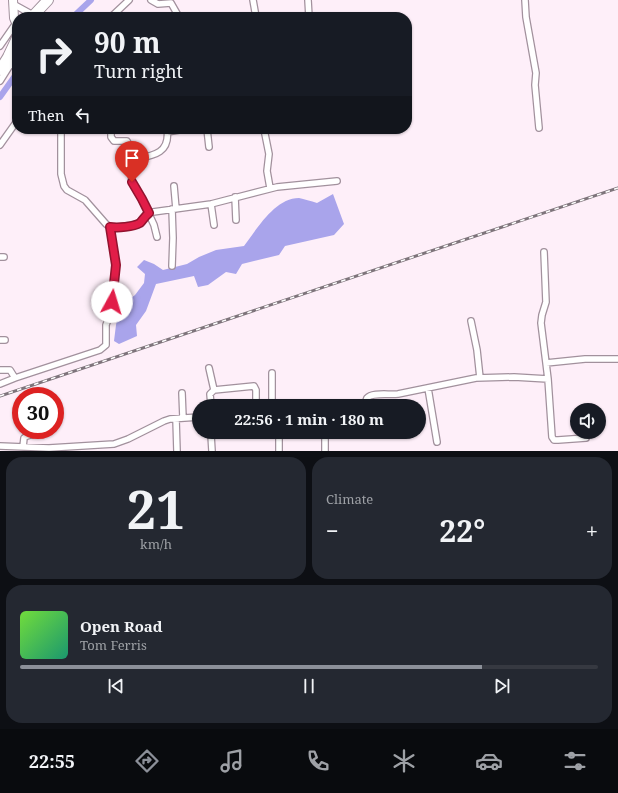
<!DOCTYPE html>
<meta charset="utf-8">
<style>
:root{--surface:#171b24;--page:#242831;--text:#f1f3f6;--muted:#9ea1a6;--line:#363941;--accent:#8c9099}
body{margin:0;font-family:"Noto Serif",serif;background:var(--page);color:var(--text);height:100vh;display:flex;flex-direction:column;font-size:15px;white-space:nowrap}
*{box-sizing:border-box;margin:0}
p{font-size:13px;color:var(--muted)}
.icon{flex:none;width:22px;height:22px;fill:none;stroke:currentColor;stroke-width:2;stroke-linecap:round;stroke-linejoin:round}
.map{position:relative;height:451px;overflow:hidden}
.side{display:flex;flex-direction:column;gap:6px;padding:6px;background:#0d0f14;flex:1}
.side>*{flex:none}
.hud{position:absolute;left:12px;top:12px;width:400px;height:122px;border-radius:16px;box-shadow:0 1px 3px #0004;background:#171b24;color:var(--text);overflow:hidden}
.buttons{position:absolute;left:570px;top:403px;display:grid;gap:8px}
.buttons a{display:grid;place-items:center;width:36px;height:36px;border-radius:50%;background:var(--surface);box-shadow:0 1px 3px #0004;font-size:20px}
.speed{position:absolute;left:12px;top:387px;display:flex;gap:8px;font-size:20px;font-weight:700;text-align:center}
.speed>*{display:grid;place-content:center;width:52px;height:52px;border-radius:50%;background:var(--surface);box-shadow:0 1px 3px #0004;line-height:1}
.speed .limit{border:6px solid #d22;background:#fff;color:#111}
.pin{position:absolute;display:grid;place-items:center;width:34px;height:34px;color:#fff;margin:-41px -17px;border-radius:50% 50% 50% 0;rotate:-45deg;box-shadow:0 0 4px #0007}
.pin .icon{rotate:45deg}
.me{position:absolute;width:44px;margin:-22px;rotate:6deg;stroke-linejoin:round;filter:drop-shadow(0 0 3px #0008)}
.turn{display:flex;align-items:center;gap:14px;height:84px;padding:0 16px;font-size:18px}
.turn .icon{width:52px;height:52px;stroke-width:2.5}
.turn b{display:block;font-size:28px;line-height:34px}
.then{display:flex;align-items:center;height:38px;padding:0 16px;background:#0003;gap:8px;font-size:15px}
.big{font-size:30px;font-weight:700;line-height:1.1}
.side .widget{flex:1;display:flex;flex-direction:column;justify-content:center;gap:6px;min-width:0;padding:0 14px;border-radius:16px;background:var(--page)}
.side .dial{align-items:center;gap:0}
.dial b{font-size:52px;line-height:1}
.song{display:flex;align-items:center;gap:12px}
.cover{width:48px;height:48px;border-radius:6px;background:linear-gradient(135deg,hsl(100 70% 55%),hsl(160 70% 35%))}
.played{height:4px;border-radius:2px;background:linear-gradient(90deg,var(--accent) 80%,var(--line) 80%)}
.keys{display:flex;justify-content:space-around;direction:ltr}
.heat{display:flex;justify-content:space-between;align-items:center;font-size:22px;direction:ltr}
.side .tiles{flex:1;display:grid;gap:6px;grid-template-columns:1fr 1fr}
.widget:last-child{grid-column:span 2}
.trip{position:absolute;left:192px;top:399px;width:234px;height:40px;border-radius:20px;background:var(--surface);box-shadow:0 1px 3px #0004;font-weight:700;line-height:40px;text-align:center}
.menu{display:flex;height:64px;justify-content:space-around;align-items:center;background:#090b0e;color:var(--muted)}
.menu .icon{width:28px;height:28px}
.menu .active{color:var(--accent)}
.menu b{font-size:18px;color:var(--text)}
.map>svg:first-child{display:block}
.water{fill:#a9a4eb}
.lines{fill:none;stroke-linecap:round;stroke-linejoin:round}
.canal{stroke:#a9a4eb;stroke-width:6}
.street-casing{stroke:#a2919d;stroke-width:8}
.secondary-casing{stroke:#a2919d;stroke-width:10}
.highway-casing{stroke:#a2919d;stroke-width:12}
.street{stroke:#fff;stroke-width:5.5}
.secondary{stroke:#fff;stroke-width:8}
.highway{stroke:#fff;stroke-width:10}
.rail-casing{stroke:#7e747b;stroke-width:3}
.rail{stroke:#fff;stroke-width:1.5;stroke-dasharray:4.5;stroke-linecap:butt}
.route-casing{stroke:#92132f;stroke-width:10}
.route{stroke:#e11d48;stroke-width:7}
</style>
<div class="map">
<svg width="618" height="451" viewBox="0 0 618 451">
<rect width="100%" height="100%" fill="#feeff9"/>
<path class="water" d="M333 194 344 224 334 235 285 246 279 255 242 264 236 274 226 272 208 285 198 287 194 276 156 284 146 311 136 325 137 336 119 344 114 341 116 325 120 306 135 295 144 283 145 274 137 267 144 260 154 264 163 270 187 264 199 257 216 250 244 246C257 229 275 198 299 198 304 199 311 201 317 203Z"/>
<g class="lines">
<path class="canal" d="M73 17 91 0
M0 97 17 73"/>
<defs>
<path id="street" d="M151 0 158 4 171 3 179 17
M253 0 256 17
M308 0 309 17
M525 0 526 17 536 73 535 85 539 128
M13 4 33 15
M111 17 129 0
M0 46 16 23
M11 63 17 68
M0 81 17 54
M61 129V174L64 186 67 190 85 200 106 224 110 227H120L137 224 140 222 149 213 153 212 211 204 277 187 337 181
M111 129V137L114 141H127L128 143 132 182 142 199 154 225 157 237
M207 129 209 147
M264 129 269 154 267 171 270 188
M167 132 185 129
M0 145 17 121
M130 160C149 156 171 156 167 129
M174 186 176 209
M235 197 236 220
M211 204 214 225
M0 257H4
M172 266 173 238 172 209
M471 321 477 350 480 378
M0 340H5
M546 363 585 359H618
M209 368 214 390 210 394 211 406
M0 370H10L15 378 100 350 106 345V325L112 308 116 265 110 227
M272 373V406
M548 379 552 437 554 440H558L586 438
M0 384 15 378
M428 388 437 442
M214 390 254 386 256 390V406
M182 393 183 418
M295 406C308 402 314 402 327 406
M364 406 367 398C372 392 389 395 398 394L476 378 514 377 548 379 541 323 542 315 546 302 544 252
M176 419 177 451
M279 432V451
M325 432V451
M0 446 49 448 114 444 128 439 164 421 170 419 199 417
M23 447 24 438 27 436 45 431
M212 451 211 435 219 432"/>
<path id="secondary" d="M13 0 14 18 17 25"/>
<path id="highway" d="M32 17 48 0
M0 70 8 57 17 38"/>
</defs>
<use href="#street" class="street-casing"/>
<use href="#secondary" class="secondary-casing"/>
<use href="#highway" class="highway-casing"/>
<use href="#street" class="street"/>
<use href="#secondary" class="secondary"/>
<use href="#highway" class="highway"/>
<defs>
<path id="rail" d="M0 396 618 188"/>
</defs>
<use href="#rail" class="rail-casing"/>
<use href="#rail" class="rail"/>
</g>
<g class="lines">
<defs>
<path id="route" d="M112 302 116 265 110 227C118 228 133 227 140 223 143 220 145 216 149 213L142 199 132 182"/>
</defs>
<use href="#route" class="route-casing"/>
<use href="#route" class="route"/>
</g>
</svg>
<div class="buttons">
<a><svg class="icon" aria-label="sound" viewBox="0 0 24 24"><path d="M4 9h4l5-4v14l-5-4H4zM17 9q2 3 0 6"/></svg></a>
</div>
<div class="speed"><div class="limit">30</div></div>
<div class="pin" style="left:132px;top:182px;background:#d93025"><svg class="icon" aria-label="arrive" viewBox="0 0 24 24"><path d="M6 21V4h12l-3 4 3 4H6"/></svg></div>
<svg class="me" style="left:112px;top:302px" viewBox="-20 -20 40 40"><circle r="19" fill="#fff"/><path d="M0-13L10 11 0 6-10 11z" fill="#e11d48"/></svg>
<div class="trip">22:56 · 1 min · 180 m</div>
<div class="hud">
<div class="turn"><svg class="icon" aria-label="right" viewBox="0 0 24 24"><path d="M7 20v-9h11M14 6l5 5-5 5"/></svg><div><b>90 m</b>Turn right</div></div>
<div class="then">Then<svg class="icon" aria-label="left" viewBox="0 0 24 24"><path d="M17 20v-9H6M10 6l-5 5 5 5"/></svg></div>
</div>
</div>
<section class="side">
<div class="tiles">
<div class="widget dial"><b>21</b><p>km/h</p></div>
<div class="widget"><p>Climate</p>
<div class="heat"><a>−</a><b class="big">22°</b><a>+</a></div>
</div>
<div class="widget">
<div class="song"><i class="cover"></i><div><b>Open Road</b><p>Tom Ferris</p></div></div>
<div class="played"></div>
<div class="keys"><svg class="icon" aria-label="previous" viewBox="0 0 24 24"><path d="M18 5L8 12l10 7zM5 5v14"/></svg><svg class="icon" aria-label="pause" viewBox="0 0 24 24"><path d="M8 5v14M16 5v14"/></svg><svg class="icon" aria-label="next" viewBox="0 0 24 24"><path d="M6 5l10 7-10 7zM19 5v14"/></svg></div>
</div>
</div>
</section>
<nav class="menu">
<b>22:55</b>
<svg class="icon active" aria-label="directions" viewBox="0 0 24 24"><path d="M12 3l9 9-9 9-9-9zM9 14v-3h6M13 9l2 2-2 2"/></svg>
<svg class="icon" aria-label="music" viewBox="0 0 24 24"><path d="M9 18V5l10-2v13"/><circle cx="6" cy="18" r="3"/><circle cx="16" cy="16" r="3"/></svg>
<svg class="icon" aria-label="phone" viewBox="0 0 24 24"><path d="M5 4h4l2 5-3 2q2 4 5 5l2-3 5 2v4C11 20 4 13 5 4z"/></svg>
<svg class="icon" aria-label="climate" viewBox="0 0 24 24"><path d="M12 3v18M4 7l16 10M4 17L20 7"/></svg>
<svg class="icon" aria-label="car" viewBox="0 0 24 24"><path d="M5 17H2v-5l4-1 3-4h7l3 4 3 1v5h-3M9 17h6M6 11h13"/><circle cx="7" cy="17" r="2"/><circle cx="17" cy="17" r="2"/></svg>
<svg class="icon" aria-label="filters" viewBox="0 0 24 24"><path d="M4 7h16M4 17h16"/><circle cx="9" cy="7" r="2"/><circle cx="15" cy="17" r="2"/></svg>
</nav>
